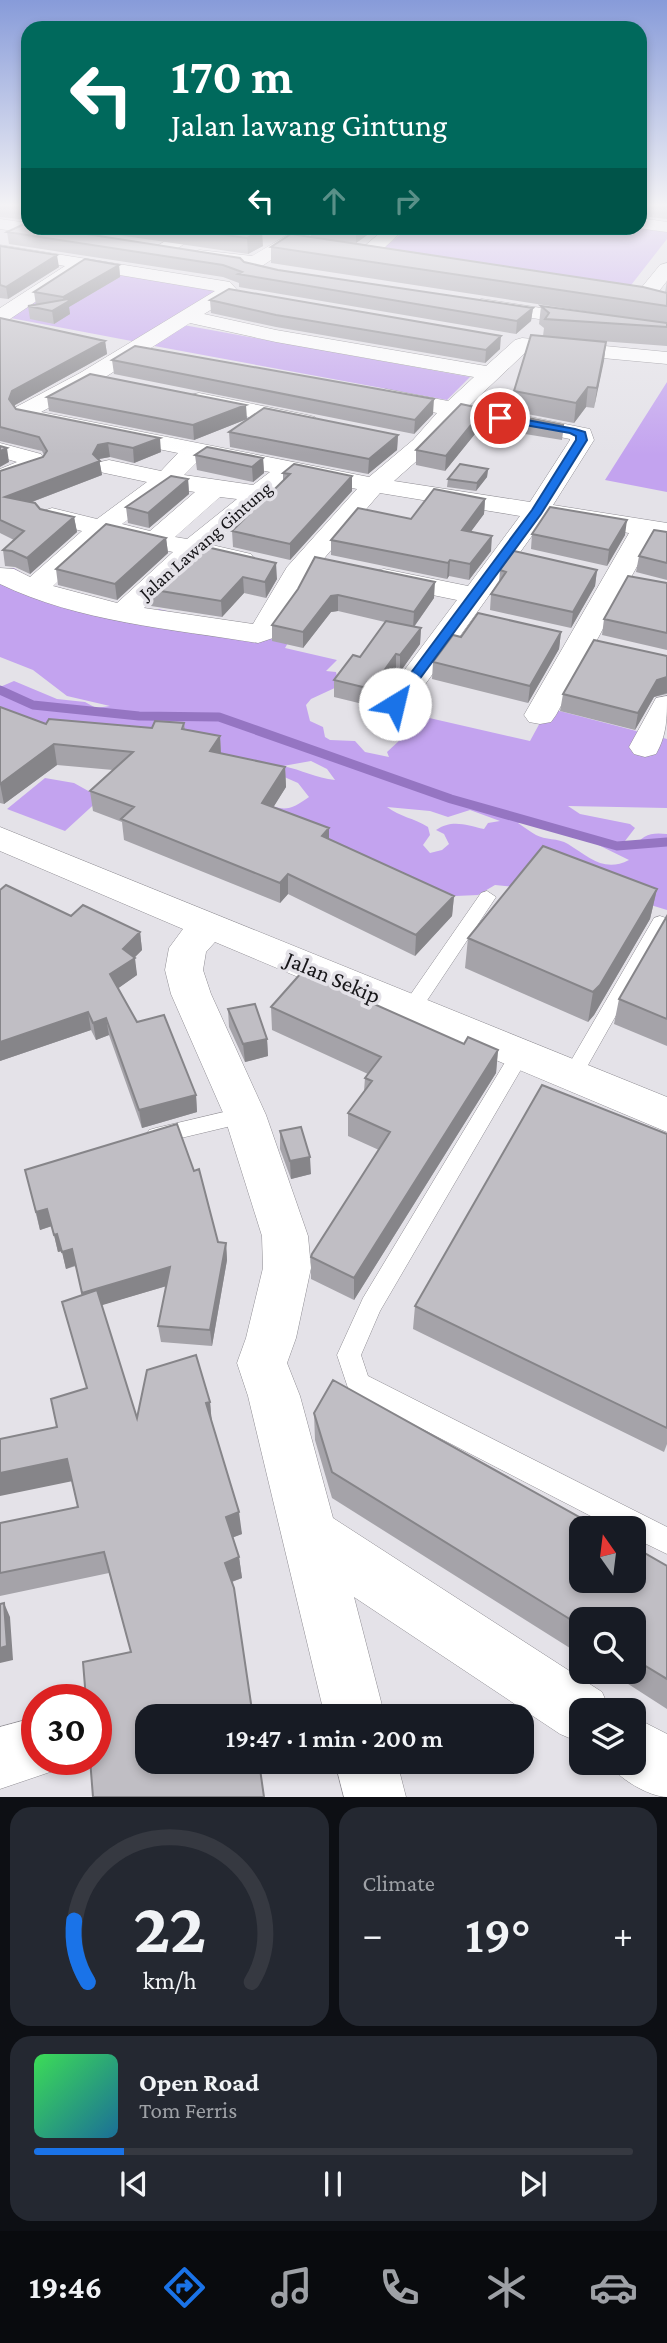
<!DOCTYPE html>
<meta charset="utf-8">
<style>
:root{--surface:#171b24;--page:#242831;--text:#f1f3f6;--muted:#9ea1a6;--line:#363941;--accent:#1a73e8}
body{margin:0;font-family:"Crimson Pro",serif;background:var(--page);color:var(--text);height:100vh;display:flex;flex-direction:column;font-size:26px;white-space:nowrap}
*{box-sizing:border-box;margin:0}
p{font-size:23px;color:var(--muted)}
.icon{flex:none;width:38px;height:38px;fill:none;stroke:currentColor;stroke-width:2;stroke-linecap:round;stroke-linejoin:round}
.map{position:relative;height:1797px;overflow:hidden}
.drawer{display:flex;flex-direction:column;gap:10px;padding:10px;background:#0d0f14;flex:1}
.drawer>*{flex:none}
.guide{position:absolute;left:21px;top:21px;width:626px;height:214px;border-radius:21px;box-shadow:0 4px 10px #0003;background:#00695c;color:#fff;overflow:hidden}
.needle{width:46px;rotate:346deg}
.fabs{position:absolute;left:569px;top:1516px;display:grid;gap:14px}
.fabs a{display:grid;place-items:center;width:77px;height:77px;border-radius:14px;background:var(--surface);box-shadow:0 4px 10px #0003;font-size:35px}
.speed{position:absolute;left:21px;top:1684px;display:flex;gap:14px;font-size:35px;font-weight:700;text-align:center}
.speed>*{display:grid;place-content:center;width:91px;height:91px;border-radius:50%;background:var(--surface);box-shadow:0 4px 10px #0003;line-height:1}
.speed .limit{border:10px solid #d22;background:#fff;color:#111}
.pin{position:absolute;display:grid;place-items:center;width:60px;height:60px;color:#fff;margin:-30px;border:4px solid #fff;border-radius:50%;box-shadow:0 2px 7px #0007}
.me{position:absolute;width:77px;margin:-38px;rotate:36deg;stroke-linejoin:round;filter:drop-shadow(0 0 5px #0008)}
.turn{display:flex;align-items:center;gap:24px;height:147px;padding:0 35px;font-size:32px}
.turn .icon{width:91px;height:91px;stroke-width:2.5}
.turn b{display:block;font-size:49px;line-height:60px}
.lanes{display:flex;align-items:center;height:66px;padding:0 35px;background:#0003;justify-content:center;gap:35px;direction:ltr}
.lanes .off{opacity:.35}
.big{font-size:52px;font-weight:600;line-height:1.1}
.drawer .card{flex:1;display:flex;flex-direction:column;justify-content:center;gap:10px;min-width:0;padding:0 24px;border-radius:21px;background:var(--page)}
.drawer .dial{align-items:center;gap:0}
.dial svg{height:182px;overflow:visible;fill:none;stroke:var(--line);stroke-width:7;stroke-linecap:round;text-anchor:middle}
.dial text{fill:var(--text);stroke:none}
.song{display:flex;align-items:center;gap:21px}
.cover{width:84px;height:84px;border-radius:10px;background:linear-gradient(135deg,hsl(130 70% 55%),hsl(200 70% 35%))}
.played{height:7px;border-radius:4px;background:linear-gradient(90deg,var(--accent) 15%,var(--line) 15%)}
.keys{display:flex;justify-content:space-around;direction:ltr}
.heat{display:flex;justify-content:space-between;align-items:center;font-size:38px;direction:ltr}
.drawer .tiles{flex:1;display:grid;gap:10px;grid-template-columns:1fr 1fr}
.card:last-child{grid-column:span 2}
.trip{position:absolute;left:135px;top:1704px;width:399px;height:70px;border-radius:21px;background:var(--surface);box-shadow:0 4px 10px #0003;font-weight:600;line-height:70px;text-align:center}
.tabs{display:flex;height:112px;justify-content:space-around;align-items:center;background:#090b0e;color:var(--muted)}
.tabs .icon{width:49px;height:49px}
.tabs .current{color:var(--accent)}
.tabs b{font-size:32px;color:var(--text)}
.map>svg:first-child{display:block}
.green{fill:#c3a3ef;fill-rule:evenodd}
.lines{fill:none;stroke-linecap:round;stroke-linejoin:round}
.stream{stroke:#9575c2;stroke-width:9}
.service-casing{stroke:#908e94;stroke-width:1}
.minor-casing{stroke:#908e94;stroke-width:1}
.service{fill:#fff;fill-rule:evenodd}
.minor{fill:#fff;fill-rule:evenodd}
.wall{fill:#a5a3a9}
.shaded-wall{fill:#868589}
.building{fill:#c0bec4;stroke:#868589;stroke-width:2}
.route{fill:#1a73e8;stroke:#114b97;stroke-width:2}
.labels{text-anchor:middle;stroke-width:7;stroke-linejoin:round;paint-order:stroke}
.far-street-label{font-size:19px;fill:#161518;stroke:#e4e2e8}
.street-label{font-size:23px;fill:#161518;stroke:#e4e2e8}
</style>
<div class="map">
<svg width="667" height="1797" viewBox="0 0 667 1797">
<rect width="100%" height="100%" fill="#e4e2e8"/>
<path class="green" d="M409 228H640L667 231V239L628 289 378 252Z
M82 268 216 290 142 343 0 316Z
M178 324 470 377 447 400 149 345Z
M667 382V492L605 480Z
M14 568 40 584 147 619 159 609 289 641 285 648 337 660 326 671 336 672 339 686 311 699 306 705 310 721 323 727 325 737 330 740 355 741 365 752 389 757 387 752 425 717 530 741 548 708 667 739V808L568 806 580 814 630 824 635 828 625 841 633 848C643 835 650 832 667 834V910L631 899 495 885 478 895 388 899 265 802C284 813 292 809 309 797L298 783 282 776 37 725 35 720 17 713 0 715V687L14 681 57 699 85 702 96 708 110 706 67 696 33 670 0 657V570ZM311 761 327 769 335 780C316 778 302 770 283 766ZM387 807 430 811 448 817 470 810 500 821 488 823 484 829C466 825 452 819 436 830L444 834 449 844 442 850 430 853 423 845 430 835 428 827C414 818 400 817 387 807ZM533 822 559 833 580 836 629 860C604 873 589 857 568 844 558 838 545 840 536 835 531 832 524 827 518 823Z
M45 778 74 783 101 798 65 831 7 809Z"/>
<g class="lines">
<path class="stream" d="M0 690 33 705 139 716 219 717 451 799 617 846 667 842"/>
<defs>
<path id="service" d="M487 891 496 897 418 1014H404L401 1009 404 1004 481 893Z
M660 916 666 918 667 925 579 1081 572 1084 565 1081 562 1076 565 1071 654 918Z
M520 1046 527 1049 530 1054 380 1311 361 1355 368 1376 667 1527V1554L634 1538V1528H614L349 1391 337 1355 363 1298 513 1049Z
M245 1107 252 1109 255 1115 252 1121 156 1144 149 1142 146 1136 149 1130 156 1128Z"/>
<path id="minor" d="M640 218 667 222V232L637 228H640Z
M0 219 28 223V228H58L72 230 75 234 66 239 0 229Z
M187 228H208L169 254H157L154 250 157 246Z
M299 228H319L262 266 255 268 199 260 190 255 199 250 252 256Z
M386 228H405L382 250 414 255 416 259 414 263 407 265 361 257 358 253 361 249Z
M0 245 230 282 238 291 235 295 204 314 276 330 486 366 515 340 522 338 667 352V364L527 351 470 405 590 429 594 440 553 505 667 523V539L653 537 556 715 551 722 540 724 529 722 524 715 629 533 544 519 406 711 395 713 384 711 379 704 457 600 374 583 370 577 374 571 384 569 468 586 520 516 380 493 309 576 273 638 258 643C172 629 79 622 0 584V568L14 569 30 577 82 531 43 521 39 516 43 511 52 508 97 519 147 482 100 472 97 467 100 462 109 460 161 471 178 453 19 421 13 412 16 407 80 373 215 291 84 269 7 321 0 323V308L65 266 0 255ZM190 323 276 342 474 377 448 401 386 389 378 391 375 396 378 401 437 413 413 440 369 477 41 412 96 383ZM458 417 570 439V440L530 502 394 481 429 450ZM201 458 270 472 253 485 184 475ZM294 476 357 489 287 567 253 624 144 608 198 558 241 568 251 566 255 560 251 554 212 545ZM172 488 195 492 150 531 122 524ZM220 497 237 499 187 539 175 537ZM107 537 173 552 117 603 53 586Z
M667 263V281L651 301H637L634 297 637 293 660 265Z
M482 299 667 327V339L475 309 472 305 475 301Z
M199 393 307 415 315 417 319 422 315 427 307 429 191 405 188 400 191 395Z
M0 443 41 454 47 464 44 469 0 485V469L17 462 0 457Z
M667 696C667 718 667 735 656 754L645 757 634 754 629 747 656 698Z
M0 827 667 1097V1132L215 942 206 952 203 970 211 994 266 1115 308 1236 311 1268 296 1338 287 1363 300 1396 333 1518 602 1692 610 1710H581V1743L560 1734 354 1597 385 1717H325L248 1396 237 1363 246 1338 263 1268 262 1236 224 1115 171 994 165 970 169 948 183 929 0 851Z
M37 1717V1759H63L59 1769 0 1789V1727Z
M634 1717 667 1734V1797C650 1797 616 1778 609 1762H634Z
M335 1762H397L406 1797H344Z"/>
</defs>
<use href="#service" class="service-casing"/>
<use href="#minor" class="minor-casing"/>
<use href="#service" class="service"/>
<use href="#minor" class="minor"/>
</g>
<path class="wall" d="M0 203H28V220L0 217Z
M640 203H667V219L640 216Z
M70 228H241L263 246 248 254Z
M241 228H295L284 233Z
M311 228H377L356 243 665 293 667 280V346L600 341 606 342 594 408 586 407 574 423 512 411 514 391 543 336 544 328 539 324 541 306 602 314 271 263V247L311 237Z
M7 232 244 262 278 270 533 308 531 321 516 334 239 287V283L223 277 9 244Z
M0 246 59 267 8 299 0 298Z
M119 265 120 277 69 307 70 314 54 324 30 319 28 306 36 305 34 292Z
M210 300 500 349 485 363 276 327 211 313Z
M0 318 105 341 107 354 15 405 14 407 16 409 161 452 134 463 110 457 99 459 102 475 32 502 40 509 74 517 77 532 30 574 15 567 5 566 3 550 14 540 0 533V471L43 457 44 455 42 451 0 441Z
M112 360 433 414 414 434 114 374Z
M47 397 247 419 194 440 49 411Z
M484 409 483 424 445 471 416 465V450Z
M507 417 564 425 562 440 506 431Z
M229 432 398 435 397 450 368 474 230 447Z
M195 455 263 458 264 473 253 482 197 470Z
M488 469 487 477 476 491 447 487 448 479Z
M283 473 352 476V491L290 560 233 547 232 531 283 481Z
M188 479 189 494 149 528 128 523 126 507Z
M485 499 484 514 471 531 491 551 469 580 449 576 447 579 331 555V540Z
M667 532V580L636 572 639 556Z
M532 534 625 535 607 566 531 549Z
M166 538 168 553 117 600 58 585 56 569Z
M198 545 277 579 266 598 244 593 222 617 151 606 149 589Z
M500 570H597L595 586 571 628 490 610 491 594 499 582Z
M667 583V650L602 635 604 619Z
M298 589 434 598 414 627 421 628 420 644 400 672 396 671 371 706 334 697V680L360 657 385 622 338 611 331 612 303 648 272 641V625Z
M561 632 559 649 528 703 432 679 433 662 461 637Z
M667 656V694L654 697 635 730 560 711 563 694Z
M0 707 46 724 152 728 184 723 185 729 220 736 221 753 285 767 286 787 273 807 329 828V839L454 896 452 916 415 956 288 894 280 903 124 840 122 822 93 811 90 791 113 770 57 765 4 804 0 803Z
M657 889 650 919 594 1015 588 1022 465 968 468 938Z
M0 890 71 916 140 932 142 950 134 958 137 975 118 988 137 1022 196 1095 197 1112 142 1128 109 1035 96 1040 91 1030 0 1061Z
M667 916V1046L614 1024 619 999Z
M271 1007 498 1050 496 1073 354 1300 311 1279V1257L379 1150 348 1136V1113L364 1091 365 1078 368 1074 272 1030Z
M228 1009 267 1039 268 1056 245 1062 229 1027Z
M280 1131 311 1174 291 1179 280 1149Z
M667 1134V1444L664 1452 413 1329 415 1306Z
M25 1170 218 1242 226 1243 227 1260 212 1346 161 1342 158 1326 167 1286 101 1305 137 1418 210 1402 212 1424 242 1534 233 1537 239 1557 242 1578 232 1582 131 1652 109 1573 0 1596V1523L78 1507 72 1481 57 1427 87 1388 62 1302 83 1295 76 1266 66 1269 62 1251 58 1252 52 1226 40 1230Z
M314 1413 667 1566V1709L608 1671H634V1619H581V1655L332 1498 315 1440Z"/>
<path class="shaded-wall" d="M284 228H295L284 233Z
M356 228H377L356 243Z
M262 231 263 246 248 254 247 238Z
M57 255 59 267 8 299 6 287Z
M119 265 120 277 69 307 70 314 54 324 52 311 64 304 63 297Z
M533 308 531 321 516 334 517 321Z
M501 336 500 349 485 363 486 350Z
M105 341 107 354 15 405 11 413 9 399 12 391Z
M606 342 604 361 594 408 597 388Z
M588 387 586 407 574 423 576 403Z
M434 399 433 414 414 434 415 420Z
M246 405 247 419 194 440 193 425Z
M484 409 483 424 445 471 446 456Z
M398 435 397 450 368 474 369 459Z
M160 438 161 452 134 463 133 448Z
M108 443 110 457 99 459 102 475 8 511 5 497 93 454 98 445Z
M7 448 9 462 0 467V451Z
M263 458 264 473 253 482 252 467Z
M488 469 487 477 476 491 477 483Z
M352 476V491L290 560V544Z
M188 479 189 494 149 528 148 513Z
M485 499 484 514 461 545 462 530Z
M74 517 77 532 30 574 27 558Z
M627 520 625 535 607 566 609 550Z
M492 536 491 551 469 580 470 564Z
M166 538 168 553 117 600 115 584Z
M450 560 449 576 447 579 448 563Z
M276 563 277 579 266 598 265 582Z
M597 570 595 586 571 628 573 612Z
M243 577 244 593 222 617 221 601Z
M435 582 434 598 413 628 414 612Z
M338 595V611L331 612 303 648V632L331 596Z
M421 628 420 644 400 672V655Z
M561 632 559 649 528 703 530 686Z
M396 654V671L371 706V689Z
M667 677V693L654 697 635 730 638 713 657 680Z
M220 736 221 756 210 751Z
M54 744 57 765 4 804 0 784Z
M285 767 286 787 263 824 262 803Z
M329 828V848L322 836Z
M288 874V894L280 903V883Z
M657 889 650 919 594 1015 588 1022 593 992Z
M454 896 452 916 415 956 416 935Z
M140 932 142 950 132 960 135 958 137 975 113 992 110 974 123 949Z
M88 1012 91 1030 0 1061V1042Z
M106 1018 109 1035 96 1040 93 1023Z
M267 1039 268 1056 245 1062 243 1044Z
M498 1050 496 1073 354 1300V1278Z
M196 1095 197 1112 142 1128 139 1110Z
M310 1157 311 1174 291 1179 290 1161Z
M47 1209 52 1226 40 1230 36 1212Z
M57 1234 62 1251 58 1252 54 1235Z
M226 1243 227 1260 212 1346 210 1330Z
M72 1249 76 1265 66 1269 62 1252Z
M170 1267 173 1284 86 1310 82 1293Z
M210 1402 212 1425 206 1403Z
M67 1459 73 1481 0 1496V1473Z
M239 1512 242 1534 229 1539 226 1517Z
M239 1557 242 1578 228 1583 225 1563Z
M4 1603 10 1617 13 1660 0 1663V1648Z"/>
<path class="building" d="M12 203H28V209L26 205Z
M24 224H28V228H48L240 258 244 262 278 270 533 308 517 321 238 274 242 272 223 265 7 232Z
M173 228H241L262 231 247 238Z
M291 234 643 287 667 293V306L271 247Z
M0 246 57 255 6 287 0 285Z
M85 259 119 265 63 297 34 292Z
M229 289 501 336 486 350 276 315 210 300Z
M68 299 69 301 52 311 28 306Z
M541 306 667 323V327L545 319 549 313Z
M0 318 105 341 12 391 9 399 16 409 160 438 133 448 108 443 98 445 93 454 100 461 5 497 35 503 40 509 74 517 27 558 12 551 3 550 24 531 0 520V471L43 457 47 451 39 437 0 427Z
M531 335 606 342 597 388 588 387 576 403 514 391Z
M135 346 434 399 415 420 112 360Z
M90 374 246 405 193 425 47 397Z
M461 404 484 409 446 456 416 450Z
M264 408 398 435 369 459 229 432Z
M508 414 564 425 507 417Z
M0 446 7 448 0 451Z
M207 447 263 458 252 467 195 455Z
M294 464 352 476 290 544 232 531 290 474 283 473Z
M460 464 488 469 477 483 448 479Z
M171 476 188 479 148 513 126 507Z
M434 489 485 499 462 530 492 536 470 564 450 560 448 563 331 540 358 508 411 519Z
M550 507 627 520 609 550 532 534Z
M106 524 166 538 115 584 56 569Z
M654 530 667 532V563L639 556Z
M198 545 276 563 265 582 243 577 221 601 149 589Z
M514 551 597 570 573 612 491 594 506 572 500 570Z
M315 557 435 582 414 612 338 595 331 596 303 632 272 625 298 589Z
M628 576 667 583V633L604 619Z
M478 613 561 632 530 686 433 662 453 635 461 637Z
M386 621 421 628 400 655 396 654 371 689 334 680 353 655 360 657Z
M594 640 667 656V677L657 680 638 713 563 694Z
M0 707 46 724 49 719 152 728 155 721 184 723 182 729 220 736 210 751 285 767 262 803 329 828 322 836 454 896 416 935 288 874 280 883 121 819 134 807 90 791 133 752 54 744 0 784Z
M543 846 657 889 600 985 593 992 468 938Z
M6 885 71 916 83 905 140 932 123 949 135 958 110 974 137 1022 164 1015 196 1095 139 1110 106 1018 93 1023 88 1012 0 1042V890Z
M667 916V1019L619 999Z
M302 972 464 1044 468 1037 498 1050 354 1278 311 1257 312 1254 390 1132 348 1113 372 1081 365 1078 381 1057 271 1007Z
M255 1004 267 1039 243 1044 228 1009Z
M542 1085 667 1134V1428L415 1306Z
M177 1124 194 1171 199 1169 218 1242 226 1243 210 1330 158 1326 170 1267 82 1293 72 1249 62 1252 57 1234 54 1235 47 1209 36 1212 25 1170Z
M301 1127 310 1157 290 1161 280 1131Z
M97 1290 137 1418 147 1370 196 1355 210 1402 206 1403 239 1512 226 1517 239 1557 225 1563 234 1588 253 1717H147V1762H259L264 1797H93L90 1759H96V1699H86L83 1662 131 1652 104 1552 0 1573V1523L78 1507 67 1459 0 1473V1439L57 1427 51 1399 87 1388 62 1302Z
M333 1380 599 1528H581V1580H634V1547L667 1566V1679L634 1659V1619H581V1626L332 1472 314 1413Z
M4 1603 7 1646 0 1648V1604Z"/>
<linearGradient id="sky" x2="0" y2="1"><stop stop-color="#879bd9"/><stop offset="0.45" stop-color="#f3f2f5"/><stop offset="1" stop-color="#f3f2f5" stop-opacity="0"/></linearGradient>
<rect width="667" height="455" fill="url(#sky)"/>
<path class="route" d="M500 415 575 429 585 432 587 440 541 514 399 707H390V701L532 510 576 440V436L570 433 497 420 495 418Z"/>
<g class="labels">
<g class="far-street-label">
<text transform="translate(205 540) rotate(-41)" y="7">Jalan Lawang Gintung</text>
</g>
<g class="street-label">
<text transform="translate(333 977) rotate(23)" y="8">Jalan Sekip</text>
</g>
</g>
</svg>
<div class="fabs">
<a><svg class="needle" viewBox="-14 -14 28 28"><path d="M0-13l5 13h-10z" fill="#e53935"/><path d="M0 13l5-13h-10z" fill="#9ea1a6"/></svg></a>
<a><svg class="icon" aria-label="search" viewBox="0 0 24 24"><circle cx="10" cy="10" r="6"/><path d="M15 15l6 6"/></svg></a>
<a><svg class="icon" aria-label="layers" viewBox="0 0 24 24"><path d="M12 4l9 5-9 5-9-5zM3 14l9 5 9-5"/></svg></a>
</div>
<div class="speed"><div class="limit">30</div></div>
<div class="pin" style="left:500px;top:418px;background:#d93025"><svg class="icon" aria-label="arrive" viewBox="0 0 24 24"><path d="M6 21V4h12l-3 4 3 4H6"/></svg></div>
<svg class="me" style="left:395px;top:704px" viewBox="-20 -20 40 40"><circle r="19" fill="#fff"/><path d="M0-13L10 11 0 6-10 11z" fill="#1a73e8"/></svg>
<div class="trip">19:47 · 1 min · 200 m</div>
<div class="guide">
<div class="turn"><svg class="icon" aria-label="left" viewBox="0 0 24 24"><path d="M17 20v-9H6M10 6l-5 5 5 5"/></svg><div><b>170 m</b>Jalan lawang Gintung</div></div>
<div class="lanes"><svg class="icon" aria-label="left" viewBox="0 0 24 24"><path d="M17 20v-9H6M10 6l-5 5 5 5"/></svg><svg class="icon off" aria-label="ahead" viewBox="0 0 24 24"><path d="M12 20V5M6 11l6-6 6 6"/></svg><svg class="icon off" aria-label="right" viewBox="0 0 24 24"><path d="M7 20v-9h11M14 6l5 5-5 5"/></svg></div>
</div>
</div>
<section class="drawer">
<div class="tiles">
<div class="card dial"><svg viewBox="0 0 100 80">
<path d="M14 69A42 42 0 1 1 86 69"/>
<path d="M14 69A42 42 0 0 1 8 42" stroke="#1a73e8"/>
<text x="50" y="56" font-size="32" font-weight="700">22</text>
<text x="50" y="72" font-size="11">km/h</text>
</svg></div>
<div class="card"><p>Climate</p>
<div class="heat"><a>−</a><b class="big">19°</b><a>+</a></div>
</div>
<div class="card">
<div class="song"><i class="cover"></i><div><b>Open Road</b><p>Tom Ferris</p></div></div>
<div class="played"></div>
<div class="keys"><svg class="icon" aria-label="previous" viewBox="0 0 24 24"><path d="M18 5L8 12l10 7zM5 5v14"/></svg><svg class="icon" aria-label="pause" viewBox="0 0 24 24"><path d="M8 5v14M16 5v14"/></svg><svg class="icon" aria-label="next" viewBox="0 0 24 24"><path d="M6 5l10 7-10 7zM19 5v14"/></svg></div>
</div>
</div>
</section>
<nav class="tabs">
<b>19:46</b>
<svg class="icon current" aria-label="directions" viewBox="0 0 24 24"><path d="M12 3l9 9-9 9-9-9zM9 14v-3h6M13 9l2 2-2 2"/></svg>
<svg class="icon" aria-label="music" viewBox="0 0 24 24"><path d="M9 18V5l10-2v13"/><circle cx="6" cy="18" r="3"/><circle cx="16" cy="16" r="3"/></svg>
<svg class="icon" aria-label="phone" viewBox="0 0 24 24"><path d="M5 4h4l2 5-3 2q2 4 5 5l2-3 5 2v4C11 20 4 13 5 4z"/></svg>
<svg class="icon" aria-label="climate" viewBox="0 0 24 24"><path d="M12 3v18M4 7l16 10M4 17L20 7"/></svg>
<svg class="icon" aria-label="car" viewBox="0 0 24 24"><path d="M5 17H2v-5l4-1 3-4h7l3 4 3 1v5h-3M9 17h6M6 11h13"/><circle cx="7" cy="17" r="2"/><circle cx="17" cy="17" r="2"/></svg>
</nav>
